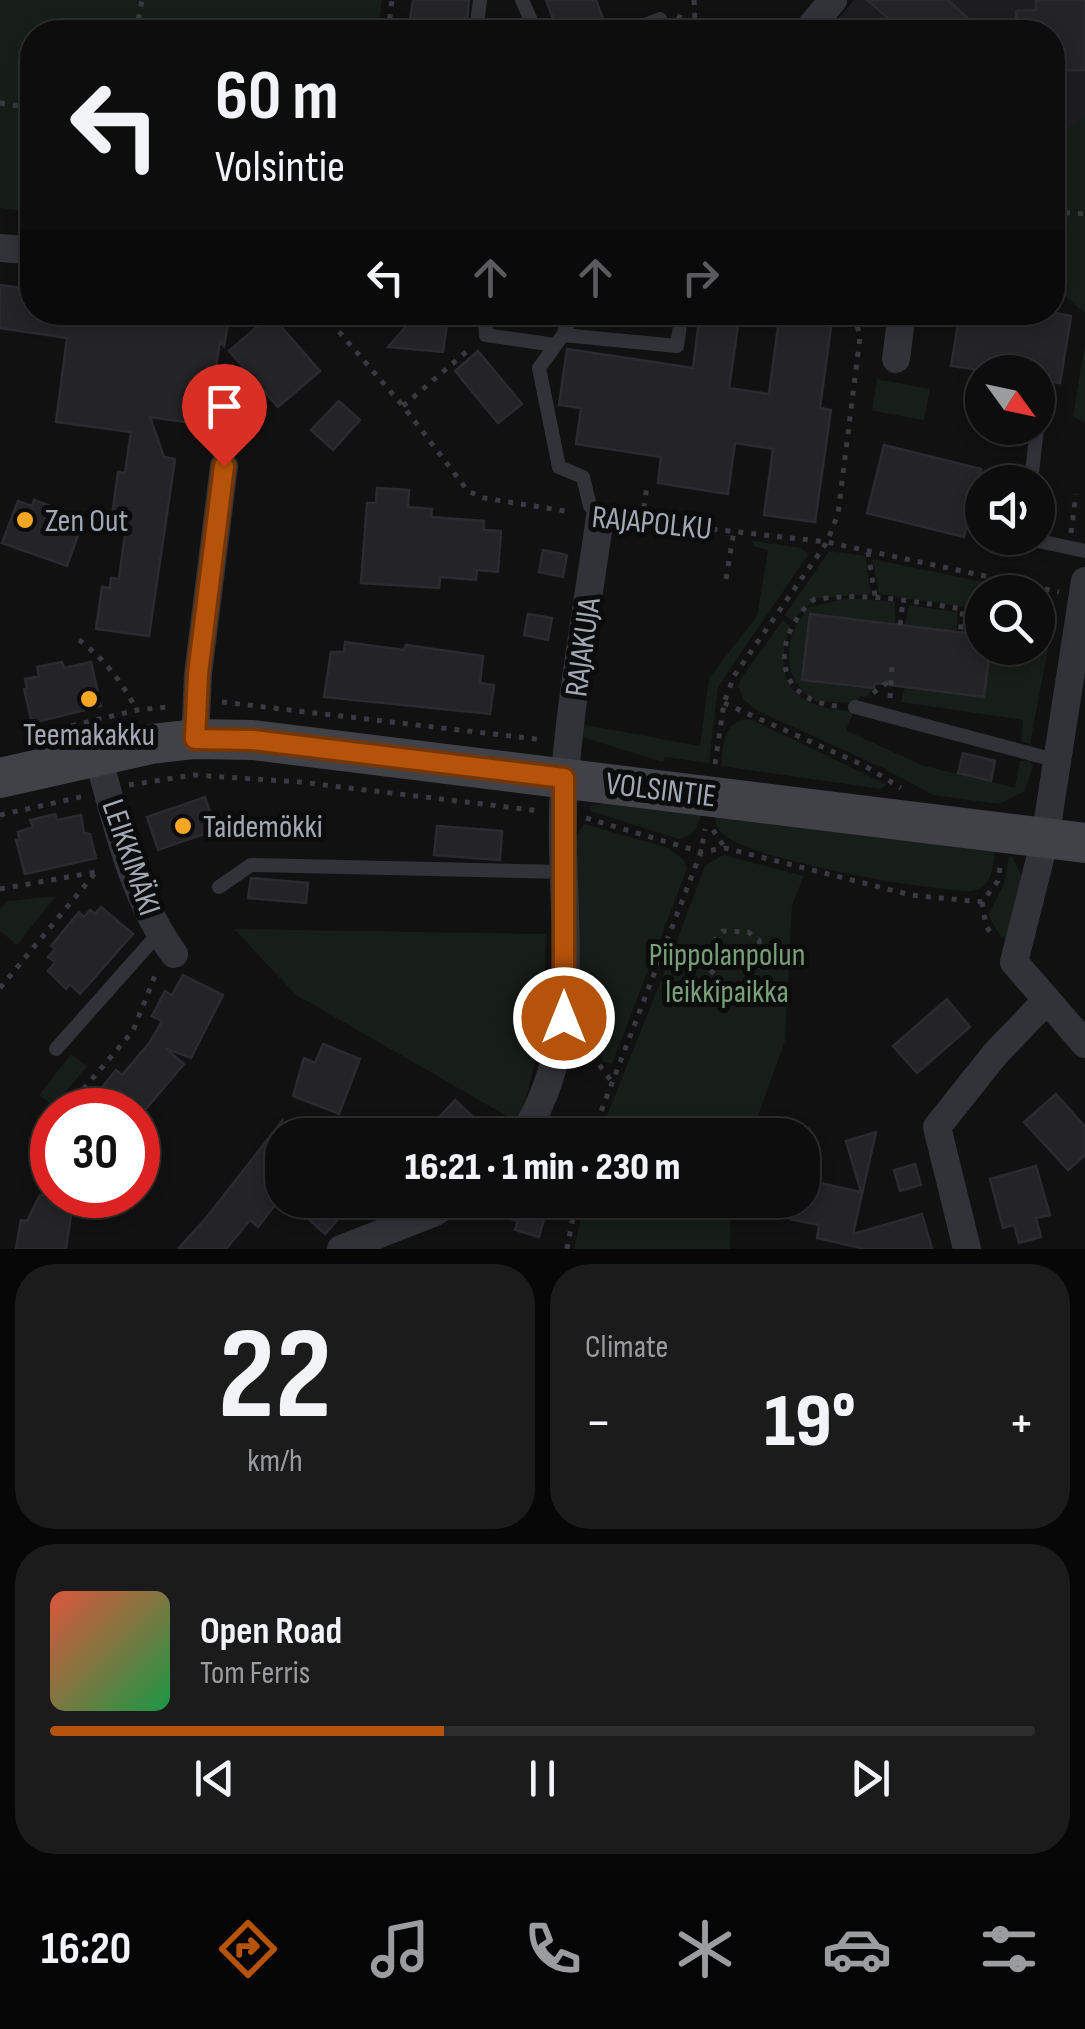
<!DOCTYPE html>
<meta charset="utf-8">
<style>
:root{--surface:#0d0d0e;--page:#1b1b1c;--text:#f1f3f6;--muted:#9a9c9e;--line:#2d2d2e;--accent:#b45309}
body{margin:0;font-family:"Sofia Sans Condensed",sans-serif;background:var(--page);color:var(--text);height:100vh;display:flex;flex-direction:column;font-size:38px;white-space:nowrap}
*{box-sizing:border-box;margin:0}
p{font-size:32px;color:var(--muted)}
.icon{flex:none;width:55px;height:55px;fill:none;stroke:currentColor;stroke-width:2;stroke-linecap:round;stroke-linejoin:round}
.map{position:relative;height:1249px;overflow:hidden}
.sheet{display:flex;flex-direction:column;gap:15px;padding:15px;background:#070708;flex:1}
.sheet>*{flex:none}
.guide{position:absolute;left:20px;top:20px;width:1045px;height:305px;border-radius:40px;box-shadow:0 5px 15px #0003,0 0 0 2px var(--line);background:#0d0d0e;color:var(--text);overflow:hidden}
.needle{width:65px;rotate:123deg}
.tools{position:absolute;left:965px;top:355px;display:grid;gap:20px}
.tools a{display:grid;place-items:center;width:90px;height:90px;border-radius:50%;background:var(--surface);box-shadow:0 5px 15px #0003,0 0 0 2px var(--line);font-size:50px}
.speed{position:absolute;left:30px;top:1088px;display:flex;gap:20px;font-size:50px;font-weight:700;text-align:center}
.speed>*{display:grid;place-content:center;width:130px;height:130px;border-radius:50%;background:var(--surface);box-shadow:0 5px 15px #0003,0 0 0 2px var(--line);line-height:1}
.speed .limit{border:15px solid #d22;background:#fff;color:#111}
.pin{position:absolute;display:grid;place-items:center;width:85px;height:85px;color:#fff;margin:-102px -42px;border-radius:50% 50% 50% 0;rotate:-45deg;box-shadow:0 0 10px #0007}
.pin .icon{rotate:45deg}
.me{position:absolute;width:110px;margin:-55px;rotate:0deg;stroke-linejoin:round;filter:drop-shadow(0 0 8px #0008)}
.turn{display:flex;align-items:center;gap:35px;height:210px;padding:0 30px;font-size:45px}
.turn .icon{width:130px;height:130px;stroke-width:2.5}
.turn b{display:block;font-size:70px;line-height:85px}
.lanes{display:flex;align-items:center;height:95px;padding:0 30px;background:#0003;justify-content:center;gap:50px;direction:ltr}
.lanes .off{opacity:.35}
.big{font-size:75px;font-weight:800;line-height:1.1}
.sheet .widget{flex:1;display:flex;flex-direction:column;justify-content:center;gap:15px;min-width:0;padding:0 35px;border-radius:40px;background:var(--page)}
.sheet .dial{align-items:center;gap:0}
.dial b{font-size:130px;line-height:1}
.song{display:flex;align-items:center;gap:30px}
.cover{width:120px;height:120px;border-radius:15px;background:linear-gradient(135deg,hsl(10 70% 55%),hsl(140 70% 35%))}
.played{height:10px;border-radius:5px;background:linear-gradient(90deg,var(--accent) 40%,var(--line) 40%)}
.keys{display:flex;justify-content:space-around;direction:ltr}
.heat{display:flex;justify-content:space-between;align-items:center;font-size:55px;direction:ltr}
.sheet .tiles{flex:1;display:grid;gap:15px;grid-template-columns:1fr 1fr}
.widget:last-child{grid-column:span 2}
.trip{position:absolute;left:265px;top:1118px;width:555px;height:100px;border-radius:40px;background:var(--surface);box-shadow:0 5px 15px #0003,0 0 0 2px var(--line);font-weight:800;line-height:100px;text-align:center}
.menu{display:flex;height:160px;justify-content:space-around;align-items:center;background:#050506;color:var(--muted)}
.menu .icon{width:70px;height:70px}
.menu .selected{color:var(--accent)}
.menu b{font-size:45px;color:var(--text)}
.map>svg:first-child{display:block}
.built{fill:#1d1d1f}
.green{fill:#171d18}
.building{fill:#242427;stroke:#2b2b2f;stroke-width:2.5}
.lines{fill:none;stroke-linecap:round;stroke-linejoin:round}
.path{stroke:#383a3f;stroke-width:5;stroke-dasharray:5 8;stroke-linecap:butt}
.lane{stroke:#323338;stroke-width:14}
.street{stroke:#323338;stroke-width:28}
.secondary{stroke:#404248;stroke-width:40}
.route-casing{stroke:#753606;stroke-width:25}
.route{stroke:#b45309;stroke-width:18}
.poi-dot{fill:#f6a625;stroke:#0c0c0d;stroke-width:4}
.labels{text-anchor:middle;stroke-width:10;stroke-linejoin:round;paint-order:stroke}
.poi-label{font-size:32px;fill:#a2a8b4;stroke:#0c0c0d;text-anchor:start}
.street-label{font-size:32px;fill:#a2a8b4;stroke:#0c0c0d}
.park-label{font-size:32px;fill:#78a078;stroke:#0c0c0d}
</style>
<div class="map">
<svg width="1085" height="1249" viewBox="0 0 1085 1249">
<rect width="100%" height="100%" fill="#111112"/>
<path class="built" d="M854 0H1085V117L1053 140 1052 32H827Z"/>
<path class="green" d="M0 0H382L378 32H32V212L0 208Z
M1085 117V313L1052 286 1053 140Z
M1085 343V423L1073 416Z
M877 379 930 389 924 420 872 411Z
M753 541 801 548 808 555 718 687 709 763 665 757 663 762 582 737 580 724 700 746 709 678 757 616 768 550 753 546Z
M829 551 865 556 871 594 817 598 792 620 785 615Z
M872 559 1031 592H982V635L961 632 964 607 879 594Z
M1038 594 1054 602 1055 612 1030 744 1021 741 1023 720 901 702 905 687 983 696 990 648H1038Z
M849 598 895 602V624L811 614 802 679 874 688 866 697 860 696 857 703 815 701C779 678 783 636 809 607Z
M909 605 958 612 957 632 905 626Z
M783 620 790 626C771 685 795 708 854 711L846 730 921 765 1015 788 1020 761H1030L1033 766 1025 791 999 804 933 795 885 769 758 711 744 700 738 687 741 678Z
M750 719 884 783 886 785 881 789 721 766C723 744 723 720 750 719Z
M606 799 701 813C698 829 694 836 678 839L591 811 589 806 602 804Z
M715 815 995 849C992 869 994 886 971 891 928 891 753 860 724 835 717 829 715 823 715 815Z
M584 824 668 848 684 860 687 869 612 1064 604 1062 577 1019V835Z
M723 855 804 876 792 905 785 1041 751 1135H599L670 958 684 963 689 953 679 949 676 943 705 866Z
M1012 856 1024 881 1007 940 1001 937 988 915 1004 884 1009 857Z
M56 896 17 945 0 931V909L8 901Z
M234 929 546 934C545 1000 542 1060 517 1122L295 994Z
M71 1054 87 1066 54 1107 39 1095Z
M585 1200H731L730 1249H574Z"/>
<path class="building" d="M413 0H469L466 32H408Z
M546 0H596L608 32H558Z
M867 0H948L983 32H904Z
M1036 0H1085V70L1052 71V32H1017L1016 11 1036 10Z
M0 285 32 289V312H230L224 346 220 341 211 400 233 403 229 428 150 417 164 457 175 459 149 636 96 629 102 587 110 588 111 578 119 579 126 526 111 524 118 472 125 473 131 432 56 422 67 338 0 328Z
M419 312H441L440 323 447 324 443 352 388 347Z
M700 312H740L729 388 769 394 780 312H833L820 408 831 410 815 522 764 515 773 449 735 443 728 494 658 483 661 457 576 444 581 408 559 405 567 349 693 368Z
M960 312H1050L1071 316 1060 383 1038 380V372H994L951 366Z
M271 315 320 371 278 407 229 351Z
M478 351 522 404 498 423 455 371Z
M339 401 360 420 333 450 311 430Z
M884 445 981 469 964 537 867 513Z
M377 488 409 490 408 507 432 509 431 517 484 521V530L501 531 498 572 477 570 476 580 440 577 439 588 361 583 367 503H376Z
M34 500 58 509 55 514 82 524 67 566 2 543 18 501 32 506Z
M543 550 567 555 563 577 539 572Z
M528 614 552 618 548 640 524 635Z
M810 614 982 635V648H990L984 697 875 683 874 688 802 680Z
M345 642 404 650 406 645 483 656 480 683 494 685 490 714 324 697 331 652H344Z
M62 662 64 668 91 662 101 706 32 723 24 689 27 688 25 679 39 676 37 667Z
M963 753 995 761 991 781 958 773Z
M205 797 216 830 158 850 147 817Z
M55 814 57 820 81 815 84 833 90 834 96 858 25 874 16 840H20L18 832 33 827 30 820Z
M437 826 502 831 500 860 434 855Z
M251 878 308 883 306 903 248 898Z
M101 907 133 934 80 994 70 984 66 989 48 971 55 962 48 957 55 949 51 946 79 912 84 917 90 910 95 914Z
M183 975 223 995 191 1058 165 1048 184 1064 145 1110H93L105 1096 99 1091 116 1070 122 1075 150 1042 162 1021 152 1016 165 991 172 995Z
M947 999 970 1027 917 1073 893 1046Z
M323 1044 360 1059 339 1114 293 1096 304 1058 315 1063Z
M1056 1094 1085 1127V1155L1068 1170 1024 1122Z
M455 1100 492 1135H423Z
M282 1121V1196L258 1227 250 1220 226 1249H178L206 1218Z
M876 1132 853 1234 922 1214 932 1249H865L817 1238 819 1225 790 1219 794 1200H802V1179L861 1192 846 1141Z
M915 1164 921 1185 900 1191 894 1170Z
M1036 1166 1050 1215 1036 1218 1041 1237 1019 1243 1014 1225 1003 1228 990 1179Z
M40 1195H74L66 1249H16L21 1220 27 1221Z
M321 1200H355L325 1234 306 1217Z
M471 1200H533L548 1205 539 1237 515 1230 518 1221 470 1207Z"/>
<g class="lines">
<path class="path" d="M694 0 695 22
M677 16 695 23 700 32
M136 32 142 0
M388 32 392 0
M0 103 32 108
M1052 212 1085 214
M322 312 403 406 468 491 484 498 571 512
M403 406 472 347
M622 519 827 542 1059 592
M642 521 647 486
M1071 533 1076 494
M868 552 875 596
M726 579 734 531
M900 625 903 601
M79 640C105 659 122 683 137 710
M873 693 892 679
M890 698 892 666
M222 702 544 740
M724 703 865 766 901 788
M837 706C771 700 772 637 813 600 864 591 913 602 963 609L960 632
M46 732 137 710 167 707
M715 764 724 703 734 676 827 542 838 514 860 337 854 312
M129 785 194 775 300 782 540 811
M0 815 85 796
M586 818 701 852 725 848 911 895 982 902 998 881 1001 861
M713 830 725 848
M0 889 96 872
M982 902 986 926 993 936
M664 947C679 953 696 958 709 969 718 976 721 985 733 990L748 985 762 958 759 940 748 932 723 931 696 960
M0 988 96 872
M584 1044 612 1082
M75 1099 133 1031 156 973
M592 1135 701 852 705 829
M567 1249 576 1200"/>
<path class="lane" d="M522 0 536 32
M476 32 480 0
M629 32 660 19
M497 312 485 317 486 335 555 345
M573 312 563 335 539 368 559 467 583 477 590 506 600 517
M563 335 677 346 682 312
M1031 482 1037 428
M1024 538 1085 551
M855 707 1058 761
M219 887 251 865 564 872
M56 1049 159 933"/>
<path class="street" d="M806 32 833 0
M0 248 27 250
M896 359 902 312
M1085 581 1045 839 1014 962 1085 1044
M195 739 198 674 224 466
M98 756C116 822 133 898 174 954
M523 1135C592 1027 554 895 565 775 572 689 588 603 600 517
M341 1249 433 1213 454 1200
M967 1249 937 1127 996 1053 1046 1001"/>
<path class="secondary" d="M0 778 151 744 195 739 253 740 1085 843"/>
</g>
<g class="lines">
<defs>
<path id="route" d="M224 466 198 674 195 739 253 740 564 778V1018"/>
</defs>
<use href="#route" class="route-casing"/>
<use href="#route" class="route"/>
</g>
<g class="poi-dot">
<circle cx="25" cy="520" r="10"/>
<circle cx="89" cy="699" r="10"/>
<circle cx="183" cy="826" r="10"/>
</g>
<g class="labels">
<g class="poi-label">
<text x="45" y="531">Zen Out</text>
<text x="89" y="745" text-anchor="middle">Teemakakku</text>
<text x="203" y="837">Taidemökki</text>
</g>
<g class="street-label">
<text transform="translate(652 522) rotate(6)" y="11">RAJAPOLKU</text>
<text transform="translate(582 647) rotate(-82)" y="11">RAJAKUJA</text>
<text transform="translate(661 789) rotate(7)" y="11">VOLSINTIE</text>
<text transform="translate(132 857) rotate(71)" y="11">LEIKKIMÄKI</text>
</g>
<g class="park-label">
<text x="727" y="965">Piippolanpolun<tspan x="727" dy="37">leikkipaikka</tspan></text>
</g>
</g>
</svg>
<div class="tools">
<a><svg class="needle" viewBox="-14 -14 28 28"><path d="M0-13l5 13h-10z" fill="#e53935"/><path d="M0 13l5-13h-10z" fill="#9a9c9e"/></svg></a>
<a><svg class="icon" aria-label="sound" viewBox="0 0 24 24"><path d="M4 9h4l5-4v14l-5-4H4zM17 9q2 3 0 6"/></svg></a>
<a><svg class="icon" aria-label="search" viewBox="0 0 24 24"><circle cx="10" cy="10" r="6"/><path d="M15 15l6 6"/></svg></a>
</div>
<div class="speed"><div class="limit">30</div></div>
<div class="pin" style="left:224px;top:466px;background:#d93025"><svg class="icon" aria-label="arrive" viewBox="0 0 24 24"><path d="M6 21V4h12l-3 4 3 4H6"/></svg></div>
<svg class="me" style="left:564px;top:1018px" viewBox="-20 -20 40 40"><circle r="17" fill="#b45309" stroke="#fff" stroke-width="3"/><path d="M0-11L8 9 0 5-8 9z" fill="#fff"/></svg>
<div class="trip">16:21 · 1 min · 230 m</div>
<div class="guide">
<div class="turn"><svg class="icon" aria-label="left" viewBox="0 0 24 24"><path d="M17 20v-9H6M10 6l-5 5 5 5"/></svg><div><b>60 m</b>Volsintie</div></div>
<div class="lanes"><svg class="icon" aria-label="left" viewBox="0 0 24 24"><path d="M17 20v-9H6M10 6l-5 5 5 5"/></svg><svg class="icon off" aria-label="ahead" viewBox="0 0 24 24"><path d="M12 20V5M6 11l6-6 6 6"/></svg><svg class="icon off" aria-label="ahead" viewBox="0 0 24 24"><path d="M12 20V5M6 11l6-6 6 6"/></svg><svg class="icon off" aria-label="right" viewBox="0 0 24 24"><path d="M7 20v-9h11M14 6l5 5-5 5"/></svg></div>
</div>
</div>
<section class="sheet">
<div class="tiles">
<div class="widget dial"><b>22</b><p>km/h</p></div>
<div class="widget"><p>Climate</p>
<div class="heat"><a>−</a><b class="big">19°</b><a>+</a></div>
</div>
<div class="widget">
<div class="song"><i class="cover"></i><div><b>Open Road</b><p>Tom Ferris</p></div></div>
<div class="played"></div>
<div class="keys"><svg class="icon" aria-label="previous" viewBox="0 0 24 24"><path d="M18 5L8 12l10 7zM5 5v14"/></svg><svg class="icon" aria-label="pause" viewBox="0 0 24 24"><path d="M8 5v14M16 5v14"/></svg><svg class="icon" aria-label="next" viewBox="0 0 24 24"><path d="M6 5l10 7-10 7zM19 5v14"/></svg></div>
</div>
</div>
</section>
<nav class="menu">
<b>16:20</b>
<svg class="icon selected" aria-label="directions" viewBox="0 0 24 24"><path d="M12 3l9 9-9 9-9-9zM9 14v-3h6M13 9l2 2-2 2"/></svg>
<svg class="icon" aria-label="music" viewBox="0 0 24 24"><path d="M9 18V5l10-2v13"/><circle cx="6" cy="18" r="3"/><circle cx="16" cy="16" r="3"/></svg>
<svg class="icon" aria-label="phone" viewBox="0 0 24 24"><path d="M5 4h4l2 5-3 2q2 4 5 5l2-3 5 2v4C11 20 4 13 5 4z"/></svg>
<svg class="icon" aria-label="climate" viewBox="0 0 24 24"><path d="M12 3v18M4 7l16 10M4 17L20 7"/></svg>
<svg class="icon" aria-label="car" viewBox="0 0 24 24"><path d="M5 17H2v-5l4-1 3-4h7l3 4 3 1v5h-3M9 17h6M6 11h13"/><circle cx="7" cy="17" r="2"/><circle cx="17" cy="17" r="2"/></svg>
<svg class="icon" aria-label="filters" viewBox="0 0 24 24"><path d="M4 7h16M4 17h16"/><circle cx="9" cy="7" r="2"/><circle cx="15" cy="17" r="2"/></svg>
</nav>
